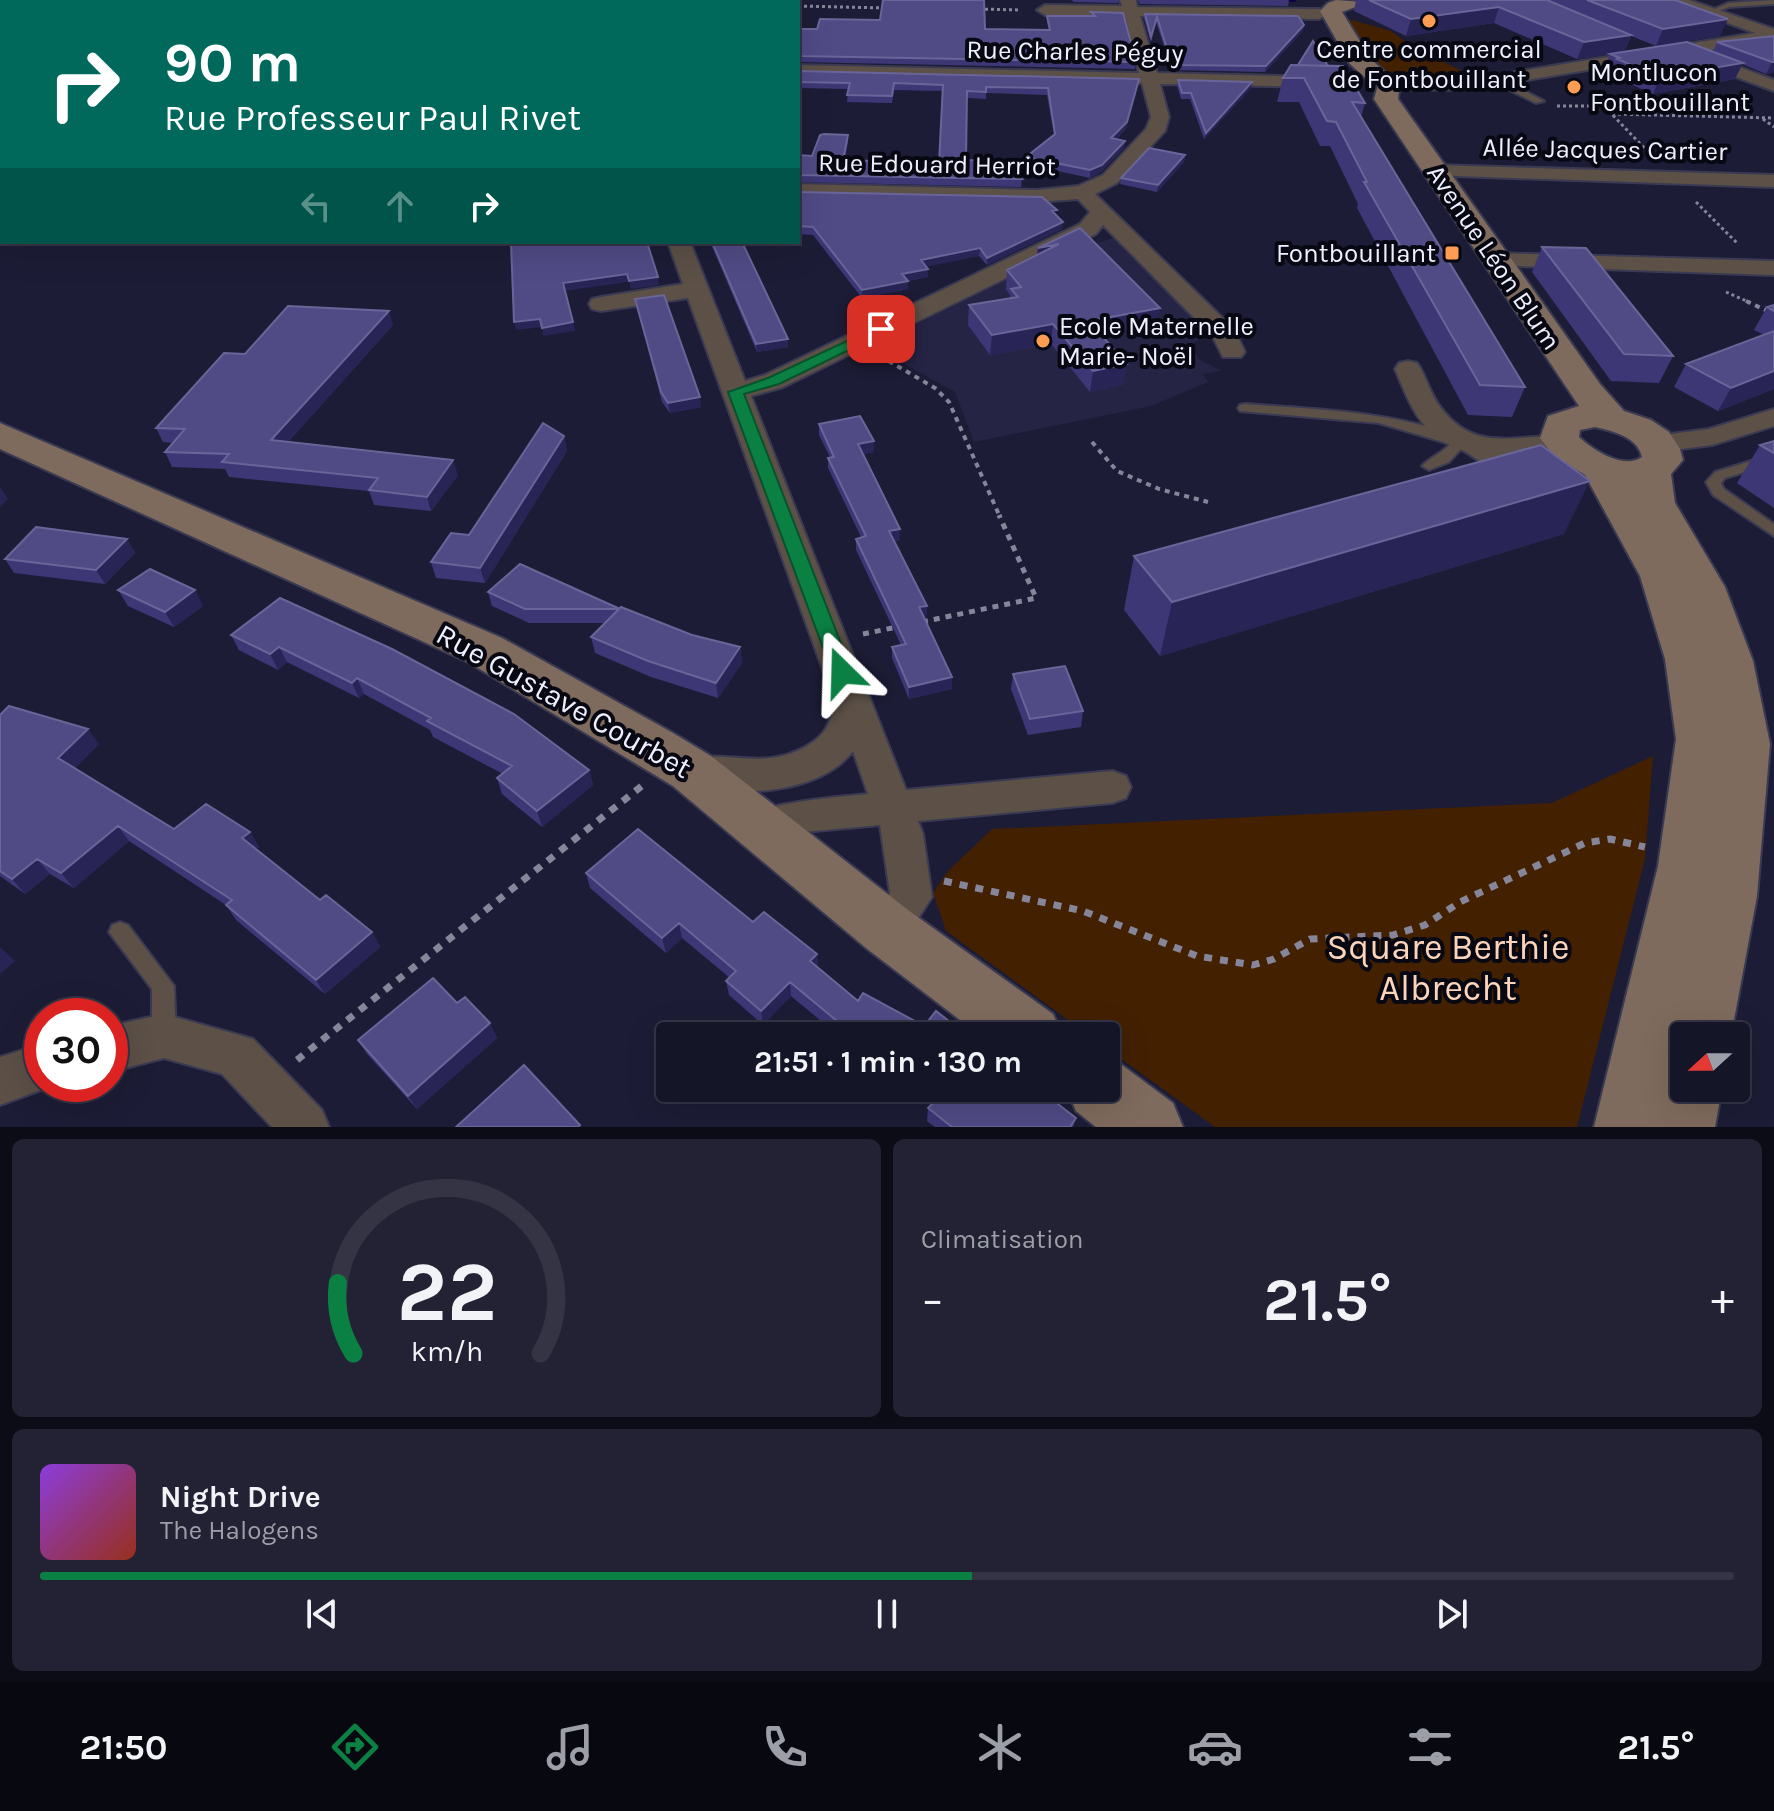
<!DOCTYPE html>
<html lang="fr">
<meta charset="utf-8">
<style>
:root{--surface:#151528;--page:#222234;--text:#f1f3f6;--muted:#9d9fa8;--line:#343445;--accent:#0b8043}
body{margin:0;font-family:Karla,sans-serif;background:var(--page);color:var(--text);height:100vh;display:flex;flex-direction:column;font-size:30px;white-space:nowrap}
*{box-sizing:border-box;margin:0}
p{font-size:26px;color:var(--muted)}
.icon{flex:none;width:44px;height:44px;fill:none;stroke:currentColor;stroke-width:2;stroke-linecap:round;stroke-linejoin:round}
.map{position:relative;height:1127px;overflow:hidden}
.drawer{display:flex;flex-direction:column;gap:12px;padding:12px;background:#0c0c16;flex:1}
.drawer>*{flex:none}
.guide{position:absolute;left:0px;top:0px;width:800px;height:244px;box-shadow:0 8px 32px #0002,0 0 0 2px var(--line);background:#00695c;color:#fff;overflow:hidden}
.needle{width:52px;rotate:249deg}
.tools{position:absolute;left:1670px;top:1022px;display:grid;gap:16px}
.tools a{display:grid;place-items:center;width:80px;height:80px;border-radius:8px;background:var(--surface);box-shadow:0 8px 32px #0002,0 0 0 2px var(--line);font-size:40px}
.speed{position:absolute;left:24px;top:998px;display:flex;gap:16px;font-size:40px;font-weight:700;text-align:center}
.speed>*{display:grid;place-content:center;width:104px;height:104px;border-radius:50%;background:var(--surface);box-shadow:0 8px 32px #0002,0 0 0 2px var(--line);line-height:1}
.speed .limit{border:12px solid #d22;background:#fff;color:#111}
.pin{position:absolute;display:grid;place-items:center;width:68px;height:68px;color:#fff;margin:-34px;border-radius:16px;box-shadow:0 4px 12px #0006}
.me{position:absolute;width:88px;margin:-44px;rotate:338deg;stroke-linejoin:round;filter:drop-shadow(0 0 6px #0008)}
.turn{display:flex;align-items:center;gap:28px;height:168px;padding:0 32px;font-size:36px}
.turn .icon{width:104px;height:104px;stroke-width:2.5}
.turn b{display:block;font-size:56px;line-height:68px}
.lanes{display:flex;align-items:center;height:76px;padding:0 32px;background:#0003;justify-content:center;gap:40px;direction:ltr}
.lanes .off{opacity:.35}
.big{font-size:60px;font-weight:700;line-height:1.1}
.drawer .card{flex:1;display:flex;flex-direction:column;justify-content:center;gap:12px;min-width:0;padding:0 28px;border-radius:12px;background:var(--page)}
.drawer .dial{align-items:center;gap:0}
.dial svg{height:208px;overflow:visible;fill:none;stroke:var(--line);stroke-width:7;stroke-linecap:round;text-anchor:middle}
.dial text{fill:var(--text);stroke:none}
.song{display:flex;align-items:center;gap:24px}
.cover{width:96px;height:96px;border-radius:12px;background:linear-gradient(135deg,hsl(270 70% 55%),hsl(10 70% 35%))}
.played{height:8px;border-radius:4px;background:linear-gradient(90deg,var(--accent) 55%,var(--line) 55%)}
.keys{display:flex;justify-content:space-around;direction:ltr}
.heat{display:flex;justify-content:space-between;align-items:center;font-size:44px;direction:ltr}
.drawer .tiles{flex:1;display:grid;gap:12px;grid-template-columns:1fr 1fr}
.card:last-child{grid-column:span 2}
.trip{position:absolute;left:656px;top:1022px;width:464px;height:80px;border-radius:8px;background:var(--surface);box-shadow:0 8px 32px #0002,0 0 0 2px var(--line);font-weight:700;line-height:80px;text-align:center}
.menu{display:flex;height:128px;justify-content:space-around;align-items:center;background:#080810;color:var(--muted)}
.menu .icon{width:56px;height:56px}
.menu .selected{color:var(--accent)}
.menu b{font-size:36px;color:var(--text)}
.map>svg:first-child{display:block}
.built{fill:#252445}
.green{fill:#432000}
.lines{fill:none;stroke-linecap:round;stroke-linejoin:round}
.stream{fill:#10003f;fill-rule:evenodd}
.lane-casing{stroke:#3a3a52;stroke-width:4}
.street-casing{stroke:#3a3a52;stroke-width:4}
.secondary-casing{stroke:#3a3a52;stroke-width:4}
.path-far3{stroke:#85869a;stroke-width:3;stroke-dasharray:3 3;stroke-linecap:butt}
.path-far2{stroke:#85869a;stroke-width:4;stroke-dasharray:5 5;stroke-linecap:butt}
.path-far1{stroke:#85869a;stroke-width:5;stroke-dasharray:6 6;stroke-linecap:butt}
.path{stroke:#85869a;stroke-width:7;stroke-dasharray:8 8;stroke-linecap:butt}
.lane{fill:#5c5047;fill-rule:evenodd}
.street{fill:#5c5047;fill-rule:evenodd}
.secondary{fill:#7f6b5d;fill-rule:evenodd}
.wall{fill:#3d3776}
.shaded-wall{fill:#282456}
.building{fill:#504b85;stroke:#696598;stroke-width:2}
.route{fill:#0b8043;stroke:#07532c;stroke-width:2}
.poi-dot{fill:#fc9d53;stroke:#080813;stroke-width:3}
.labels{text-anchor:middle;stroke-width:8;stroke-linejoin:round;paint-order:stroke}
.far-poi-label{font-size:26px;fill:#eff0ff;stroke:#080813;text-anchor:start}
.far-street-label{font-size:26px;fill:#eff0ff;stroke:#080813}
.street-label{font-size:30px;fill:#eff0ff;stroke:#080813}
.near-park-label{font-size:36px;fill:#fbd4b9;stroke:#080813}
</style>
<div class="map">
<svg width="1774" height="1127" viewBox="0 0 1774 1127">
<rect width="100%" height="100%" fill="#1c1c36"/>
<path class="built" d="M1113 238 1207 333 1194 343V352L1200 360 1222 371 1203 374 1208 382 1151 406 974 442 955 392 894 358 907 351 887 339 1046 260Z"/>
<path class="green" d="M1348 19 1391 31 1410 45 1476 78C1451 82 1398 85 1378 67 1366 56 1357 33 1348 19Z
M1653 756 1645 859 1577 1127H1215L1106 1048V1036H1090L946 931 933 893 948 871 992 829 1552 803Z"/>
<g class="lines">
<path class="stream" d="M1265 0H1296V1L1294 2Z"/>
<defs>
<path id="lane" d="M1774 0V4L1729 7 1712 14 1708 12 1728 3Z
M1493 78H1499L1544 101 1536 103 1493 82Z
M1245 404C1321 410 1457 412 1512 471L1505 475 1500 474 1461 449 1449 462 1429 470 1422 466C1429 458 1441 454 1450 444L1379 423 1240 411 1238 408 1240 405Z
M1774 454V463L1725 478 1721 483 1724 489 1774 524V536L1713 495 1706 482 1715 472Z
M120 922 128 925 174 986 176 1035 172 1043 164 1046 156 1043 152 1035V989L109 932 112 925Z"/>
<path id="street" d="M1120 0H1136L1137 7 1319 9 1327 14 1319 19 1140 16 1157 73 1323 77 1332 82 1323 87 1160 84 1169 117 1165 131 1117 183 1095 194 1234 329 1245 352 1241 357H1223L1213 337 1103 225 1096 234 783 387 751 396 906 790 1112 771 1126 776 1131 787 1126 798 1112 803 918 821 923 834 932 897 902 943 887 948 872 943 866 929 890 893 880 825 804 832 761 843 747 838 741 826 747 814C786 801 827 798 868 794L853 751C820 795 731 799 682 783L677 772 682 761C725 747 759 772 805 747 825 736 830 725 835 703L688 298 601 311 592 309 589 304 592 299 601 297 683 284 668 242H690L745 381 765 375 1080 224 1090 212 1078 199 1037 202 798 196V184L1037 190 1078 186 1103 175 1146 129 1151 117 1142 83 798 75V65L1139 73 1125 16 1045 15 1037 10 1045 5 1122 6Z
M1666 0H1689L1774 29V40L1699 52 1774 80V91L1693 61 1691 57 1697 52 1466 90 1394 89 1385 84 1394 79 1466 80 1755 33Z
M1435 165 1774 175V187L1428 175 1425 171 1428 167Z
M0 200H2V212H0Z
M1495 253 1774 261V275L1487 265 1484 260 1487 255Z
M1408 361 1417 363C1427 377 1430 395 1441 408 1481 460 1525 427 1575 440L1579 446 1575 452C1532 463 1467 464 1432 433 1413 416 1405 392 1395 369L1399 363Z
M1774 409V426L1712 445 1658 452 1648 449 1644 443 1648 437 1709 429Z
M164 1014 253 1039 322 1110 329 1127H272L222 1074 164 1058 110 1072V1026Z
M42 1044V1084H57L0 1105V1057Z"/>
<path id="secondary" d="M1336 0 1361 2 1358 6 1342 12 1371 59 1389 76 1385 81H1369L1350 64 1320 11 1328 3Z
M1387 83 1396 85 1399 90 1398 99 1600 384 1624 411 1651 420 1669 432 1680 449 1683 460 1671 474 1675 503 1725 587 1753 661 1770 744 1757 896 1731 1036H1684V1088H1722L1715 1127H1594L1658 866 1676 739 1665 659 1640 576 1585 475 1554 456 1540 438 1548 416 1579 406 1374 99 1378 85ZM1595 427C1613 431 1638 437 1642 457 1623 470 1593 450 1579 437L1580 430Z
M0 423 502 638 673 733 711 756 908 910 1053 1014 1063 1036H981L866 948 673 786 468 662 0 449Z
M1106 1058 1122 1065 1173 1103 1183 1127H1096L1076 1111 1066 1088H1106Z"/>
</defs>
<use href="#lane" class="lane-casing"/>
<use href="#street" class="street-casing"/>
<use href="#secondary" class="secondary-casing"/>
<path class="path-far3" d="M499 0 585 2
M798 6 885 8
M979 9 1021 10
M1557 106H1604L1650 154
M1612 114 1774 118
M1763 119 1774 127
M1696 202 1737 243
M1726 292 1751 303"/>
<path class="path-far2" d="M1746 301 1774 314
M880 356 935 388 949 402 1000 517
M1092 442 1117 471 1159 489 1208 502"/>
<path class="path-far1" d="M922 622 1036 598 999 515
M863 634 897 627"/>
<path class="path" d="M944 881 1083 911 1197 956 1253 965 1274 959 1310 939 1393 935 1425 925 1460 902 1585 843 1610 839 1645 847
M297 1060 643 785"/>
<use href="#lane" class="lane"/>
<use href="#street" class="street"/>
<use href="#secondary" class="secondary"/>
</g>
<path class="wall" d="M1071 0H1119L1118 3 1074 2Z
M1138 0H1289L1288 6 1140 4Z
M1356 0H1675L1720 36 1656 46 1631 36 1624 52 1577 59 1494 23 1406 36 1354 11Z
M1091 12 1136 62 1135 69 798 62V29H985L1049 30 1047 22V16H1091Z
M1145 14 1304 25 1303 31 1265 72 1172 70 1156 22 1151 42 1144 19Z
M1774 36V72L1766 74 1742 64 1735 79 1653 94 1610 75 1611 74 1603 71 1610 54 1713 52 1717 42Z
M1328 66 1365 103 1361 118 1525 387 1512 417 1468 415 1357 208 1358 204 1330 146H1320L1299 102H1277L1283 78Z
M798 71 1139 79 1126 129 1116 139 1125 141 1124 148 1101 172 1090 178 1025 164 1026 157 1054 135 1047 95 986 93V99L967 98 966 160 1022 179 1021 187 798 182V155L812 156 848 135V142L845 160 939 163 942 91 894 90 892 103 847 102 848 89 798 88Z
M1178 80 1251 88 1204 139 1190 99H1181L1177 86Z
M1185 155 1184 162 1157 192 1120 184 1121 178Z
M798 192 1056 215 1062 229 987 265 979 256 926 266 928 277 908 281V289L862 298 813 235 798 234Z
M710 242H742L788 347 757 352Z
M1542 247 1673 356 1659 383 1611 381 1532 272Z
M1038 248 1157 328 1104 337 1124 384 1090 392 1051 344 990 355 968 325 969 305 1010 298V295L1006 289 1007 270 1037 255Z
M635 299 701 407 670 413 662 402Z
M1774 305V389L1718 411 1674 387 1686 364 1764 335 1754 330 1767 307Z
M393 325 288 442 458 475 431 511 374 505 369 491 229 477 225 469 172 467 165 452 173 443 163 442 156 428 245 354Z
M819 424 874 452 863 454 900 540 894 541 927 606 926 617H924L952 677V689L909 699 892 658V647L901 645 856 550V539L861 537 828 468V458L830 457 819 435Z
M564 436 567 451 485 583 436 578 431 562 469 535Z
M1774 441V508L1737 483 1760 445Z
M1564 534 1160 656 1124 610 1134 556Z
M127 539 135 553 105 584 14 573 5 559Z
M118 590 203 606 174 627 128 606Z
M488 592 620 609 692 635 740 647 742 663 718 698 651 677 595 653 591 637 606 623H529L492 606Z
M280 598 589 770 593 785 542 827 502 794 497 778 503 774 433 737 430 730 364 694 359 698 287 662 278 670 239 650 231 635Z
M1013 674 1083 711 1081 727 1028 735 1011 689Z
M0 715 99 744 75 768 174 829 250 832 259 847 256 849 320 900 372 932 380 947 325 994 236 920 226 905 129 841 74 888 50 874 25 894 0 876Z
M586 873 753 922 817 954 818 968 858 1001 924 1026 968 1036H839L791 996 763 1025 729 995 726 981 730 978 682 938 666 953 590 888Z
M457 1003 490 1023 497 1038 417 1109 367 1054 358 1040Z
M941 1088H1037L1076 1118 1073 1127H935L927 1121 928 1108 945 1091Z"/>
<path class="shaded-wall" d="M1499 7 1494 23 1406 36 1411 19Z
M1728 19 1720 36 1656 46 1663 29Z
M1304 25 1303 31 1265 72 1266 66Z
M1631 35 1624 52 1577 59 1584 42Z
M1772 62H1774V72L1766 74Z
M1743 63 1735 79 1653 94 1660 77Z
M1139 79 1126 129 1110 145 1111 138Z
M1252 82 1251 88 1204 139 1206 133Z
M1125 141 1124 148 1101 172 1090 178V170Z
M1185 155 1184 162 1157 192 1158 185Z
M1063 222 1062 229 987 265V258Z
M1059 244 1036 267 1038 248Z
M980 248 979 256 921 268V260Z
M928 269V277L902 282V274Z
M627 274 628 282 564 291 563 283Z
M658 277 659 285 631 289 629 281Z
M908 281V289L862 298V290Z
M1160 308 1157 328 1086 340 1089 321Z
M389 311 393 325 277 454 271 440Z
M540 319 542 327 516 330 514 322Z
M573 322 575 331 543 336 542 328Z
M1053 324 1051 344 990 355 992 335Z
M788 339V347L757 352 756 344Z
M1127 364 1124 384 1090 392 1093 371Z
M1774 371V389L1718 411 1731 388Z
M700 397 701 407 670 413 668 403Z
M564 436 567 451 485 583 480 568Z
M874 441V452L858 455V444Z
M453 460 458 475 431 511 427 497Z
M1590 481 1564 534 1160 656 1172 602Z
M0 487 8 499 0 507Z
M900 529V540L889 542V531Z
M127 539 135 553 105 584 96 570Z
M195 590 203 606 174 627 165 612Z
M927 606 926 617 919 619V607Z
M279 647 287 662 278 670 270 654Z
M740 647 742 663 718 698 716 683Z
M952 677V689L909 699V687Z
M357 678 364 694 359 698 352 683Z
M88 729 99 744 70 773 58 758Z
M589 770 593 785 542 827 537 811Z
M118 826 129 841 74 888 61 873Z
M250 832 259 847 251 853 242 838Z
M37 859 50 874 25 894 12 879Z
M679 923 682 938 666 953 662 938Z
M372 932 380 947 325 994 316 980Z
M0 947 15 961 0 974Z
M817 954 818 968 810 961Z
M790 982 791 996 763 1025 761 1011Z
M490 1023 497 1038 417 1109 408 1096Z"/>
<path class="building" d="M0 0H97L94 2H2V181L0 180 1 160 0 159V52L1 53 2 41 0 39Z
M215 0H449L448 2H212Z
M883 0H984L985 29 1050 30 1047 16H1095L1091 12 1123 13 1136 62 798 56V29H817L820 19 880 20Z
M1369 0H1547L1631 35 1584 42 1499 7 1411 19Z
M1587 0H1675L1728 19 1663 29Z
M1145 14 1298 16 1304 25 1266 66 1172 65 1157 17 1151 37Z
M1774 36V62H1772L1717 42Z
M1313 41 1328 66 1298 65Z
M1687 42 1743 63 1660 77 1617 59 1620 58 1610 54Z
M1291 65 1343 66 1365 103 1352 102 1525 387 1480 385 1364 182H1367L1336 122 1327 121 1304 78H1283Z
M798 71 1139 79 1127 122 1111 138 1125 141 1102 165 1090 170 1026 157 1055 134 1048 88 986 87V92L967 91 966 160 1000 161 1022 179 798 175V155L812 156 820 135 824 134 848 135 843 160 939 163 943 85 894 83 892 96 847 95 850 83 798 82Z
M1178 80 1252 82 1206 133 1191 93H1182Z
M1149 148 1185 155 1158 185 1121 178Z
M798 192 1042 197 1057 210 1052 211 1063 222 987 258 980 248 921 260 928 269 902 274 908 281 862 290 813 227 798 226Z
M1080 228 1160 308 1089 321 1127 364 1093 371 1053 324 992 335 969 305 1018 297 1011 289 1021 287 1007 270 1059 244 1038 248Z
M511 242H647L658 277 629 281 627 274 563 283 573 322 542 328 540 319 514 322Z
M712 242H742L788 339 756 344Z
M1542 247 1586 248 1673 356 1624 354Z
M664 295 700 397 668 403 661 392 635 299Z
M1774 305V311L1767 307Z
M288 306 389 311 271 440 453 460 427 497 369 490 378 478 222 462 229 454 165 452 185 429 156 428 224 353 245 354Z
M1774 331V371L1731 388 1686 364Z
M860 416 874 441 858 444 900 529 889 531 927 606 919 607 952 677 909 687 892 647 906 644 856 539 866 536 828 458 834 457 819 424Z
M543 423 564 436 480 568 431 562 451 533 469 535Z
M1774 441V453L1760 445Z
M1541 445 1590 481 1172 602 1134 556Z
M36 527 127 539 96 570 5 559Z
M520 564 620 609H525L488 592Z
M150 569 195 590 165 612 118 590Z
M280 598 392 649 514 714 589 770 537 811 497 778 512 766 427 721 431 718 357 678 352 683 279 647 270 654 231 635Z
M621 607 692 635 740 647 716 683 648 661 591 637Z
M1065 666 1083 711 1030 719 1013 674Z
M9 706 88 729 58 758 174 829 206 804 250 832 242 838 320 900 326 895 372 932 316 980 226 905 232 900 118 826 61 873 37 859 12 879 0 871V715Z
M638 829 753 922 764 912 817 954 810 961 858 1001 863 993 924 1026 936 1011 968 1036H855L790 982 761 1011 726 981 736 971 679 923 662 938 586 873Z
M433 978 457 1003 465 997 490 1023 408 1096 358 1040Z
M524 1065 580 1125 578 1127H456Z
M948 1088H1037L1076 1118 1070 1127H952L928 1108Z"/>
<path class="route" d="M881 325 886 326V332L779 384 744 394 852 672 849 678H835L832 672 728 392 768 378Z"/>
<g class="poi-dot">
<circle cx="1429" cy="21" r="8"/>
<circle cx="1574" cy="87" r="8"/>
<rect x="1444" y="245" width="16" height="16" rx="4"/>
<circle cx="1043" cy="341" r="8"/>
</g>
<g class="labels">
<g class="far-poi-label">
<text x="1429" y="58" text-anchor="middle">Centre commercial<tspan x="1429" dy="30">de Fontbouillant</tspan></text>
<text x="1590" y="81">Montlucon<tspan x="1590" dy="30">Fontbouillant</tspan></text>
<text x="1436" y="262" text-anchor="end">Fontbouillant</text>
<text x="1059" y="335">Ecole Maternelle<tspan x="1059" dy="30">Marie- Noël</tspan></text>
</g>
<g class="far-street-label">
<text transform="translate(1075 51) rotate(1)" y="9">Rue Charles Péguy</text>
<text transform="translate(1605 149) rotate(1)" y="9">Allée Jacques Cartier</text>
<text transform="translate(937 164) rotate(1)" y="9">Rue Edouard Herriot</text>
<text transform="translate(1494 257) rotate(56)" y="9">Avenue Léon Blum</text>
</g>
<g class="street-label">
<text transform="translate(564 701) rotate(29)" y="10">Rue Gustave Courbet</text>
</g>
<g class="near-park-label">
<text x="1448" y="959">Square Berthie<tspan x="1448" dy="41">Albrecht</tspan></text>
</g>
</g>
</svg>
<div class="tools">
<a><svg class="needle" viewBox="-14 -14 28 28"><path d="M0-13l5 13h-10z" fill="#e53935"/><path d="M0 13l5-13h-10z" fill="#9d9fa8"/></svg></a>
</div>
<div class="speed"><div class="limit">30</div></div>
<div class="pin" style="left:881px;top:329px;background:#d93025"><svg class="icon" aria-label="arrive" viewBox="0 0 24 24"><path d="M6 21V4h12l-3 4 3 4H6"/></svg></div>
<svg class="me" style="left:842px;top:672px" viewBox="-20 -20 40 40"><path d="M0-17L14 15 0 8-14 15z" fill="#0b8043" stroke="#fff" stroke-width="4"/></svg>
<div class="trip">21:51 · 1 min · 130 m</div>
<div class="guide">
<div class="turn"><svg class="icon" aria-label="right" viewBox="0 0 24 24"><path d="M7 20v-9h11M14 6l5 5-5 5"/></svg><div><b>90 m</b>Rue Professeur Paul Rivet</div></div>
<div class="lanes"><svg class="icon off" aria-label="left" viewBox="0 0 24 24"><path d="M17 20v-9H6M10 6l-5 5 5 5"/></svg><svg class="icon off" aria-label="ahead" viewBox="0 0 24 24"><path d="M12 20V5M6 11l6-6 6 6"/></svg><svg class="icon" aria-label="right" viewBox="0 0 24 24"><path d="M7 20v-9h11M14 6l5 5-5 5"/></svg></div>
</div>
</div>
<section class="drawer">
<div class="tiles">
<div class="card dial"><svg viewBox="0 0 100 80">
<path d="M14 69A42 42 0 1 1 86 69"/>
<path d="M14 69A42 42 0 0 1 8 42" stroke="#0b8043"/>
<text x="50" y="56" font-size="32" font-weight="700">22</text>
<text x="50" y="72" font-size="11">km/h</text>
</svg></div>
<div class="card"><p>Climatisation</p>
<div class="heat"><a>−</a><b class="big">21.5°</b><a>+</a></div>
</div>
<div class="card">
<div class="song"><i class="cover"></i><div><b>Night Drive</b><p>The Halogens</p></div></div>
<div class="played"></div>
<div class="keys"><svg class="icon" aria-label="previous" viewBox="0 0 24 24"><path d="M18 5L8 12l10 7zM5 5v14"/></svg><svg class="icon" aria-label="pause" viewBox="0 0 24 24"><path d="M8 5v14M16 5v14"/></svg><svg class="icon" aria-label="next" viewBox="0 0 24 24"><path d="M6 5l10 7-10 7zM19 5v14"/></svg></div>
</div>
</div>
</section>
<nav class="menu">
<b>21:50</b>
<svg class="icon selected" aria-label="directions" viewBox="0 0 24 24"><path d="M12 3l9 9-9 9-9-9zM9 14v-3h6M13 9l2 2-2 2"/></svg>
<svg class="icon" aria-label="music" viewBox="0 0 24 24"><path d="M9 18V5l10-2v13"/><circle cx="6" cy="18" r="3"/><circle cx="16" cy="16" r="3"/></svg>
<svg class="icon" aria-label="phone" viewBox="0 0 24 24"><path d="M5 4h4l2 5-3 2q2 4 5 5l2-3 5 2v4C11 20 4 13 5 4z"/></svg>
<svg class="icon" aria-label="climate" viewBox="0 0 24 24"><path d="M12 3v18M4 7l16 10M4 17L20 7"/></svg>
<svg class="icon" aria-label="car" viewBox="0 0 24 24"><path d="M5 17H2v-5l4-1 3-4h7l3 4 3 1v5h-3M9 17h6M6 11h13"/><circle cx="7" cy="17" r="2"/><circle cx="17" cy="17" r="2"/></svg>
<svg class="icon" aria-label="filters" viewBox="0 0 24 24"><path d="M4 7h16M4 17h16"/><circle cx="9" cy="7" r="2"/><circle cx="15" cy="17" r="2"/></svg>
<b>21.5°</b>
</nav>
